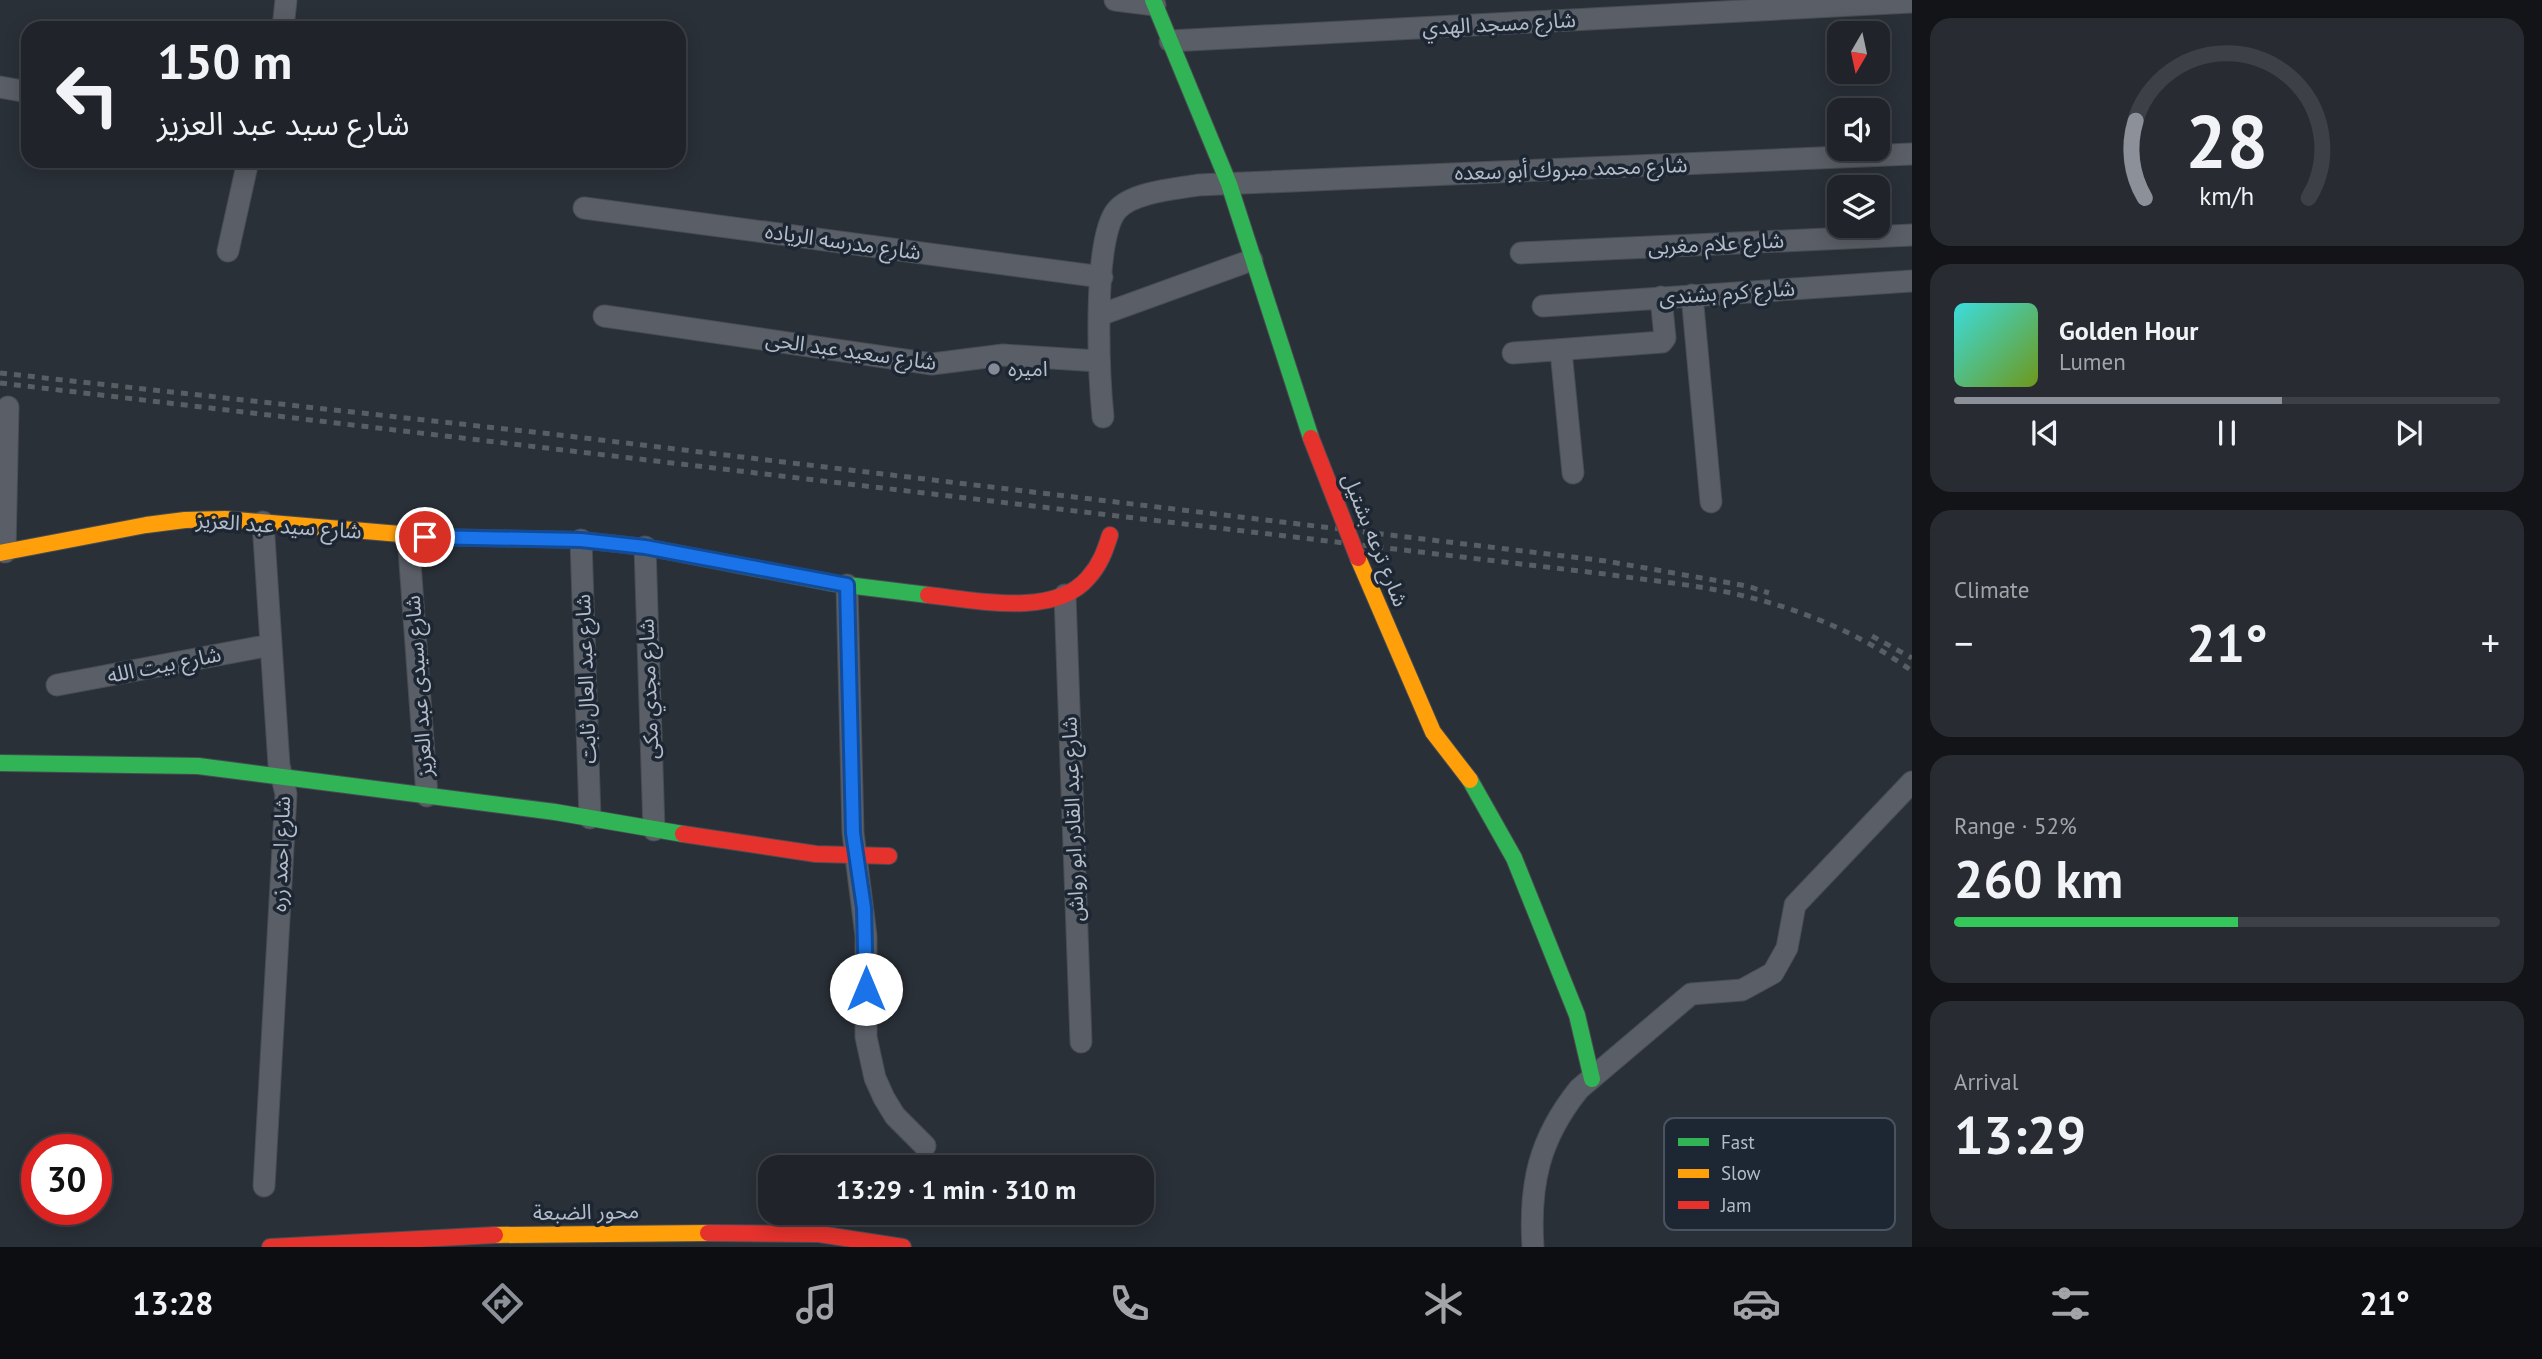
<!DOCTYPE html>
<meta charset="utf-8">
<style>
:root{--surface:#20242a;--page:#282c32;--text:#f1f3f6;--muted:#a2a4a8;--line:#3d4147;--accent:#8c9099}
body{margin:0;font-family:"PT Sans","Noto Sans Arabic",sans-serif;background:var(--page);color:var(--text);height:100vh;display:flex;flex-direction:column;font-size:26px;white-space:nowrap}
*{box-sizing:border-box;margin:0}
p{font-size:23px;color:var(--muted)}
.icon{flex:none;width:38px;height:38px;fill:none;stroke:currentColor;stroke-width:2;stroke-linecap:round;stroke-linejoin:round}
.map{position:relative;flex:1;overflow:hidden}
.details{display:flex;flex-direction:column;gap:18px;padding:18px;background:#121417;width:630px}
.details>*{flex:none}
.top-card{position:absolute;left:21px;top:21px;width:665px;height:147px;border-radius:21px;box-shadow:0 4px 18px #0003,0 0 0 2px var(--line);background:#20242a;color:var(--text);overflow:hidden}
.needle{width:46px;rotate:189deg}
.buttons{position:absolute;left:1827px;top:21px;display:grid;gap:14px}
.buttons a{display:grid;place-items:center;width:63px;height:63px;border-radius:14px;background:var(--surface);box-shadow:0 4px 18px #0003,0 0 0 2px var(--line);font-size:35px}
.speed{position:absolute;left:21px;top:1134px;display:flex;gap:14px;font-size:35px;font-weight:700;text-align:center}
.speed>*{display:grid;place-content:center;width:91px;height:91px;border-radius:50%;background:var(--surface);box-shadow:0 4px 18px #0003,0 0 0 2px var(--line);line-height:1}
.speed .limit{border:10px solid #d22;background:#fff;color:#111}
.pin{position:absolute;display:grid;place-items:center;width:60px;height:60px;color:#fff;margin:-30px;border:4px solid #fff;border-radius:50%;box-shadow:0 2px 7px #0007}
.me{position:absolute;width:77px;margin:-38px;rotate:0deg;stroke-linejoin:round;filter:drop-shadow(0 0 5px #0008)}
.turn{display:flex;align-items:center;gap:24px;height:147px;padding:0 21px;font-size:32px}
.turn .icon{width:91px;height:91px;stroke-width:2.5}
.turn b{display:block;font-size:49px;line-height:60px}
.big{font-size:52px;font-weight:800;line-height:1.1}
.details .card{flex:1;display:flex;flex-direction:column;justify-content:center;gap:10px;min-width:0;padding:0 24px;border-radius:21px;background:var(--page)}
.details .dial{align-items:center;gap:0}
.dial svg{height:182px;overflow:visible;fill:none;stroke:var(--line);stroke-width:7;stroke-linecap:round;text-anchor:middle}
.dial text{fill:var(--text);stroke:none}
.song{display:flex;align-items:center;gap:21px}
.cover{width:84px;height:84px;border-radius:10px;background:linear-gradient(135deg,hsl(180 70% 55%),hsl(80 70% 35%))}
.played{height:7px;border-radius:4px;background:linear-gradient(90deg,var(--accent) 60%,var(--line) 60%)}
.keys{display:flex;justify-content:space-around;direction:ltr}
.heat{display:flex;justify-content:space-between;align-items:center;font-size:38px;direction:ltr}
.charge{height:10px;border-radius:5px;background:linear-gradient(90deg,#34c759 52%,var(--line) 0)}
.trip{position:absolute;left:758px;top:1155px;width:396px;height:70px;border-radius:21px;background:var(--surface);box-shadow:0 4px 18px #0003,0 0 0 2px var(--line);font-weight:800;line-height:70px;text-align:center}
.tab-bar{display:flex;height:112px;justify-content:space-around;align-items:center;background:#0d0e11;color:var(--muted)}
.tab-bar .icon{width:49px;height:49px}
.tab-bar .selected{color:var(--accent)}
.tab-bar b{font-size:32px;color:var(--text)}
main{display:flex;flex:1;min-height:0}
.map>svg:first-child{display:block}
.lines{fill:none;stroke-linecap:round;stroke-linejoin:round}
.street-casing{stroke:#484c53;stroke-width:23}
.fast-casing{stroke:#484c53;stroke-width:18}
.slow-casing{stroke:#484c53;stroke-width:18}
.jam-casing{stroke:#484c53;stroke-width:18}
.street{stroke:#5a5e66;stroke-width:21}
.fast{stroke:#30b455;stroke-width:16}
.slow{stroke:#ff9f0a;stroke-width:16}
.jam{stroke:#e5322d;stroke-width:16}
.rail{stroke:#595d64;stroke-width:5;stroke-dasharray:7 7;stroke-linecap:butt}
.jam-bridge-casing{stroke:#484c53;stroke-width:18;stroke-linecap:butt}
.jam-bridge{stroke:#e5322d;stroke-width:16}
.route-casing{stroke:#114b97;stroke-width:18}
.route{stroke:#1a73e8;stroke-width:12}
.poi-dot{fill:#848b96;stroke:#1d2633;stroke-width:2.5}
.labels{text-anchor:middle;stroke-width:7;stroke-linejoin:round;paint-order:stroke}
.street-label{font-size:21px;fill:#b4bcc9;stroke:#1d2633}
.poi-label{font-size:21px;fill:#b4bcc9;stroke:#1d2633;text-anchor:start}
.key{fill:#1d2633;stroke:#4a5360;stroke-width:2}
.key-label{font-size:19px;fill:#b4bcc9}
</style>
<main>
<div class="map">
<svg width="1912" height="1247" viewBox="0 0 1912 1247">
<rect width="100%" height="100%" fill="#2a3038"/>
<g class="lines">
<defs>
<path id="street" d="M1115 0 1155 5
M283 28 286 0
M1170 41 1912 2
M0 87 28 92
M584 208 1102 277
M228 251 248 161
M1521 253 1912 235
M1692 295 1711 502
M1543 306 1912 281
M1100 315 1252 260
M604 316 932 364 1003 355 1098 361
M1561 351 1573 473
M1513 353 1662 342 1665 338 1661 297
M1103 417C1099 377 1092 238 1117 210 1132 192 1176 189 1198 185L1912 154
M263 522 279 765 286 794 264 1186
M408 535 427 796
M581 540 590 818
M645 547 654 830
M5 552 8 407
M847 585 853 833 866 936V1037L875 1078 884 1098 895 1116 925 1146
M1065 595 1081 1042
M57 685 271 645
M1533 1247C1529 1184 1539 1139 1579 1089L1691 994 1742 990 1773 973 1787 948 1795 905 1912 782"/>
<path id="fast" d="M1153 0 1229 184 1311 438
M435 537 581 540 645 547 831 583 928 595
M0 763 198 766 555 812 683 834
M1470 780 1514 858 1577 1015 1592 1079"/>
<path id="slow" d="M0 553 146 525 185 520 225 519 435 537
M1358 558 1433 732 1470 780
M495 1235 708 1233"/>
<path id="jam" d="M928 595C974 600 1054 618 1088 578 1100 565 1105 551 1110 535
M683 834 816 854 889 856
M708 1233 819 1234 903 1247
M270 1247 495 1235"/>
</defs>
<use href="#street" class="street-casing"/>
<use href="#fast" class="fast-casing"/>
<use href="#slow" class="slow-casing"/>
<use href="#jam" class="jam-casing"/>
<use href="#street" class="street"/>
<use href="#fast" class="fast"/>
<use href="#slow" class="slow"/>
<use href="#jam" class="jam"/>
<path class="rail" d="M0 373 551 434 1606 561 1747 586 1769 593
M0 383 1605 574C1652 581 1702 585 1748 597 1806 611 1864 636 1912 671
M1872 636 1912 658"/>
<defs>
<path id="jam-bridge" d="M1311 438 1358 558"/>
</defs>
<use href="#jam-bridge" class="jam-bridge-casing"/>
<use href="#jam-bridge" class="jam-bridge"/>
</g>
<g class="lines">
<defs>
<path id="route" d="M425 537 581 540 645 547 847 585 853 833 864 908 866 989"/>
</defs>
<use href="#route" class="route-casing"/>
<use href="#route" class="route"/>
</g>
<circle class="poi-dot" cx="994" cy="369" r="7"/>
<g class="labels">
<g class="street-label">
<text transform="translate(1499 24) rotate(-3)" y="7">شارع مسجد الهدي</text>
<text transform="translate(1571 169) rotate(-2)" y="7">شارع محمد مبروك أبو سعده</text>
<text transform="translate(843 242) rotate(8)" y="7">شارع مدرسه الرياده</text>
<text transform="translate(1716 244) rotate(-3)" y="7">شارع علام مغربى</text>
<text transform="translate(1727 293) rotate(-4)" y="7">شارع كرم بشندى</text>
<text transform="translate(851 351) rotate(8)" y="7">شارع سعيد عبد الحى</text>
<text transform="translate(279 526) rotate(4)" y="7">شارع سيد عبد العزيز</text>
<text transform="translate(1375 540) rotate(68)" y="7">شارع ترعه بشتيل</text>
<text transform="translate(164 665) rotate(-11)" y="7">شارع بيت الله</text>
<text transform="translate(586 679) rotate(-92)" y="7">شارع عبد العال ثابت</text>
<text transform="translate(419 686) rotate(-94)" y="7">شارع سيدى عبد العزيز</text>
<text transform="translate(649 689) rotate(-92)" y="7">شارع مجدي مكى</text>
<text transform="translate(1073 819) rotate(-92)" y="7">شارع عبد القادر ابو رواش</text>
<text transform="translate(281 854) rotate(-88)" y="7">شارع احمد زره</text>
<text transform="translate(586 1212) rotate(-1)" y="7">محور الضبعة</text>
</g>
<g class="poi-label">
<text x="1008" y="376">اميره</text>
</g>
</g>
<rect x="1664" y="1118" width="231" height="112" rx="10" class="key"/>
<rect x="1678" y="1138" width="31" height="8" fill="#30b455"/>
<rect x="1678" y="1169" width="31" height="9" fill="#ff9f0a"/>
<rect x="1678" y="1201" width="31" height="8" fill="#e5322d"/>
<g class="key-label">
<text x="1721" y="1149">Fast</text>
<text x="1721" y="1180">Slow</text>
<text x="1721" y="1212">Jam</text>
</g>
</svg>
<div class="buttons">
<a><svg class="needle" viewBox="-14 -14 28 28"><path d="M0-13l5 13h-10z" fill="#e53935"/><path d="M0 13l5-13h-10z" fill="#a2a4a8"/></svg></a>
<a><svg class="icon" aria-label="sound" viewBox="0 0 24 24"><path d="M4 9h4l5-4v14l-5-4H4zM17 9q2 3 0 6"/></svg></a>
<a><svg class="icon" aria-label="layers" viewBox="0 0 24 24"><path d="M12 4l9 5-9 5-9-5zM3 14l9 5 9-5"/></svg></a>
</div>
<div class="speed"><div class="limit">30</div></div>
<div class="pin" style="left:425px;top:537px;background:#d93025"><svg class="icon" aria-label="arrive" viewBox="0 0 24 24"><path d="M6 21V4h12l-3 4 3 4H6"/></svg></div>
<svg class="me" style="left:866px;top:989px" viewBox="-20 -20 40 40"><circle r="19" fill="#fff"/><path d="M0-13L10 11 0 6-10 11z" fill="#1a73e8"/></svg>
<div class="trip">13:29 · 1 min · 310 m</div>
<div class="top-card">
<div class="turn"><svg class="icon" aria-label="left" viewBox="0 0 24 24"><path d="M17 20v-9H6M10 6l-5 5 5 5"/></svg><div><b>150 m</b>شارع سيد عبد العزيز</div></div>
</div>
</div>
<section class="details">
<div class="card dial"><svg viewBox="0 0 100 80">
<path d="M14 69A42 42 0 1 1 86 69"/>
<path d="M14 69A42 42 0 0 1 10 35" stroke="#8c9099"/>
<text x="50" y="56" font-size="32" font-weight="700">28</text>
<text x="50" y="72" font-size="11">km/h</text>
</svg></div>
<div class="card">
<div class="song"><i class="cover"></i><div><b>Golden Hour</b><p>Lumen</p></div></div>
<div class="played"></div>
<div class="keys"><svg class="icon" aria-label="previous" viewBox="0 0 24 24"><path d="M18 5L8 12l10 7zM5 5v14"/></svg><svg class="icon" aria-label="pause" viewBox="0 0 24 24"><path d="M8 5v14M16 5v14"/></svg><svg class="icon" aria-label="next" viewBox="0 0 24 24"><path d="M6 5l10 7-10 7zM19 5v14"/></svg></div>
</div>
<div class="card"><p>Climate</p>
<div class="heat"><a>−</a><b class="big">21°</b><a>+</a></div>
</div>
<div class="card"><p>Range · 52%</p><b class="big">260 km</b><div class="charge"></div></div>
<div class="card"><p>Arrival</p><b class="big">13:29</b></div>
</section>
</main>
<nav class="tab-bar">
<b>13:28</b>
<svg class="icon selected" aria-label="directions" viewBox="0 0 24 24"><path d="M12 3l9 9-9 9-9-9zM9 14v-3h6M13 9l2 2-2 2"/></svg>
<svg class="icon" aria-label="music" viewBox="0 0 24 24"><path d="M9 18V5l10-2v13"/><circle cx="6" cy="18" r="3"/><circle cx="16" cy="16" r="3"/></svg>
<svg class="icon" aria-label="phone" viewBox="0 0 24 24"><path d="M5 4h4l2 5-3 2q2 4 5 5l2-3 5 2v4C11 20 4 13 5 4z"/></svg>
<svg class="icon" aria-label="climate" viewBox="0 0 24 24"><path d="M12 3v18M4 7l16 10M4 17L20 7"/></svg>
<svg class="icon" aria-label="car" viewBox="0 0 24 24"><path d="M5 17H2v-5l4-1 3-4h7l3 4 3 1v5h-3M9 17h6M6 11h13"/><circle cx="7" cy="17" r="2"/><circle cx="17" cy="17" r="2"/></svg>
<svg class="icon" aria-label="filters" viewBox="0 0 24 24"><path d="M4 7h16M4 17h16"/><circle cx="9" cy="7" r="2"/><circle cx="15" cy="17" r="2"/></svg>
<b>21°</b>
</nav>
